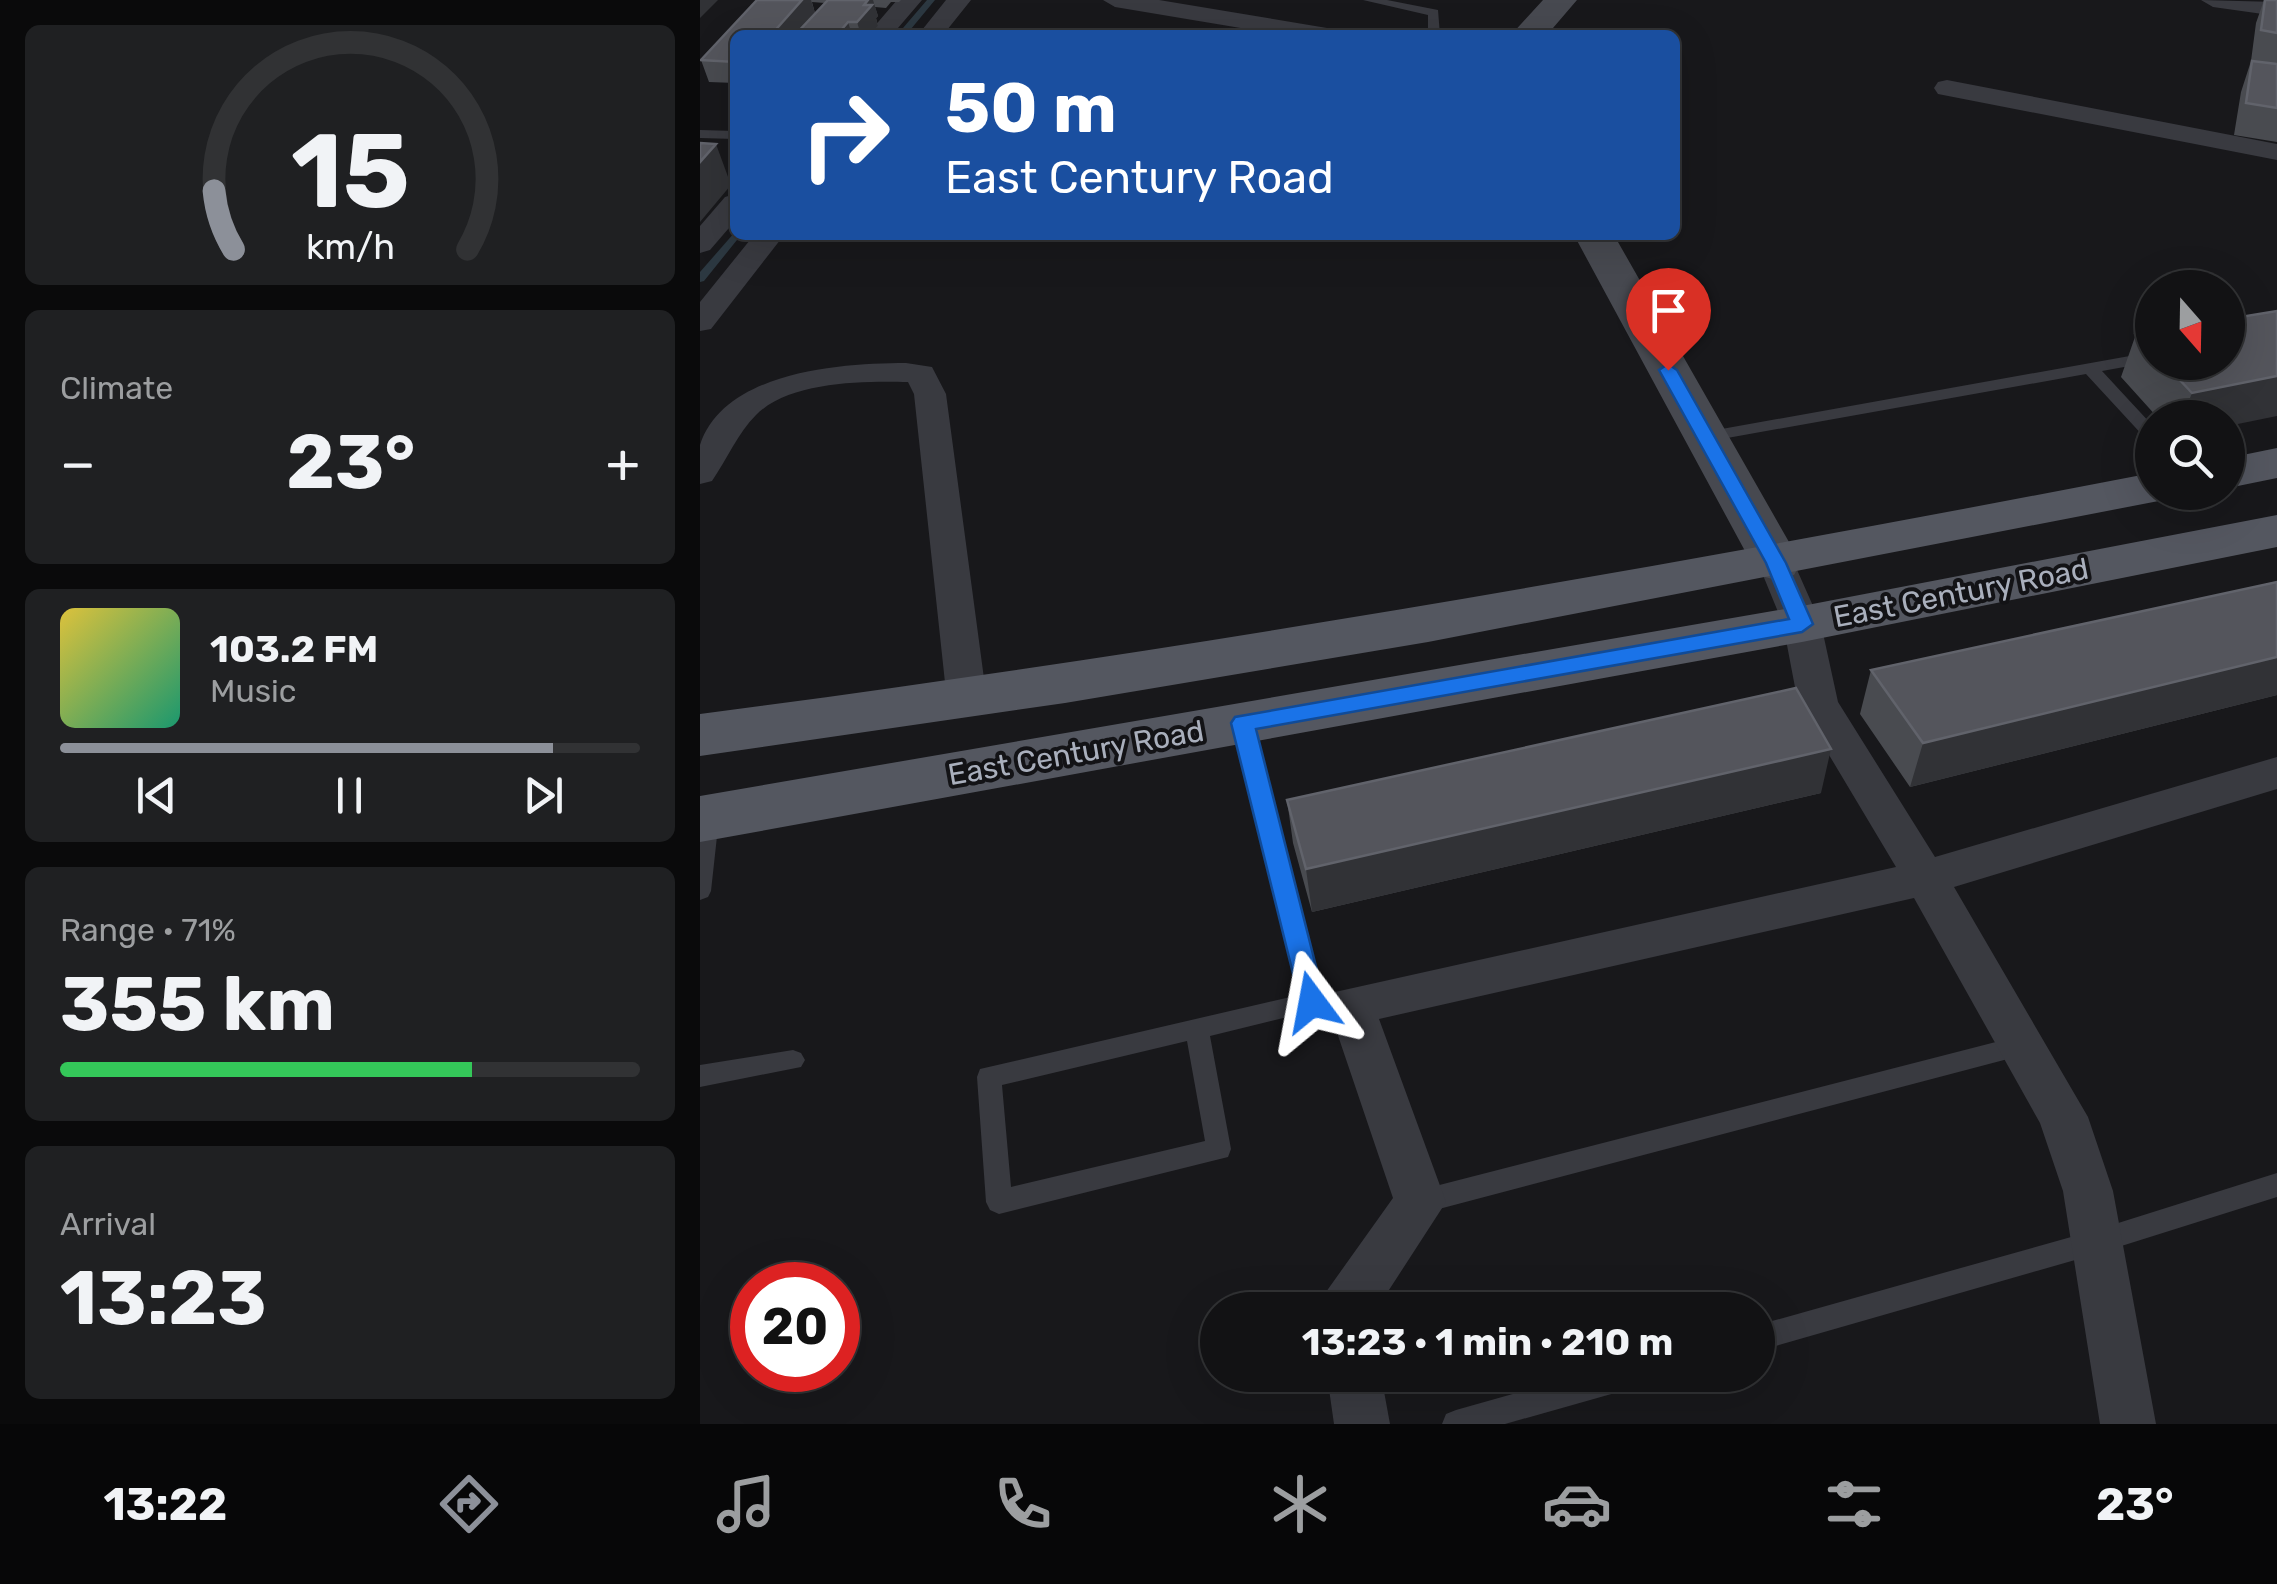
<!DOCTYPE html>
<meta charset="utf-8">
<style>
:root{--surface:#121214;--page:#1f2022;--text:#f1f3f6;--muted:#9c9ea0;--line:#313234;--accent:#8c9099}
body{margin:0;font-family:Rubik,sans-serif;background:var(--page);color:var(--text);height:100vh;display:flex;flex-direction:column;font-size:38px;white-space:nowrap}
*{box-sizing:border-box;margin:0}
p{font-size:32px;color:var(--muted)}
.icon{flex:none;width:55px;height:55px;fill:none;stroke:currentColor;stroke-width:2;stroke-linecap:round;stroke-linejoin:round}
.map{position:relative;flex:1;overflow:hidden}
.side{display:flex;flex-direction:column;gap:25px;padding:25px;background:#0a0a0b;width:700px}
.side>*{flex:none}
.banner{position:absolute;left:30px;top:30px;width:950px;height:210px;border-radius:15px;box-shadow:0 10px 40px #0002,0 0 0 2px var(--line);background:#1a4fa0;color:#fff;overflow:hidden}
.needle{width:65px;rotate:160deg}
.fabs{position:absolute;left:1435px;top:270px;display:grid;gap:20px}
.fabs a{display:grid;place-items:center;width:110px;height:110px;border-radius:50%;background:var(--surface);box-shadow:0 10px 40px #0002,0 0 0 2px var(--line);font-size:50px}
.speed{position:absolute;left:30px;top:1262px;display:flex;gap:20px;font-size:50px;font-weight:700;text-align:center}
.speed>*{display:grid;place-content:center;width:130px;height:130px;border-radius:50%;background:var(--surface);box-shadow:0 10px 40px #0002,0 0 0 2px var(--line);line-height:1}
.speed .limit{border:15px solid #d22;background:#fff;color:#111}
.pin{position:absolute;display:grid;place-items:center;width:85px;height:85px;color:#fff;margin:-102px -42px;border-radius:50% 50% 50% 0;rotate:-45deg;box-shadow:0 0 10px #0007}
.pin .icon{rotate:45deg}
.me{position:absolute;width:110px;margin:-55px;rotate:347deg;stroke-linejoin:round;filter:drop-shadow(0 0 8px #0008)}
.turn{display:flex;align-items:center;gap:35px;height:210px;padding:0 50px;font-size:45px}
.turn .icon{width:130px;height:130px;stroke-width:2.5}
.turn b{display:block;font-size:70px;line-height:85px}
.big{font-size:75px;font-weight:700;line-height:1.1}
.side .card{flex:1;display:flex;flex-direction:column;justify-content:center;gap:15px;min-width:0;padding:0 35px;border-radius:15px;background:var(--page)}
.side .dial{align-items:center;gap:0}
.dial svg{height:260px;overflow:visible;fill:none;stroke:var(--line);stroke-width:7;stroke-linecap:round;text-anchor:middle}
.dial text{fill:var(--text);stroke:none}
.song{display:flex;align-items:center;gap:30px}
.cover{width:120px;height:120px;border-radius:15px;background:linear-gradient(135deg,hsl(50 70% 55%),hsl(160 70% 35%))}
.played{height:10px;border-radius:5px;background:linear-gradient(90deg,var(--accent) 85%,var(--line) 85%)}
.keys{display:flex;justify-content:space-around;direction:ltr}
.heat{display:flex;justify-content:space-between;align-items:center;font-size:55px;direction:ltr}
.charge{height:15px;border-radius:8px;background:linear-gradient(90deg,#34c759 71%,var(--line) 0)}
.trip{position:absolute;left:500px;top:1292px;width:575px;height:100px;border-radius:50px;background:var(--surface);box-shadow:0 10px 40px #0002,0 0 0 2px var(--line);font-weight:700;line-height:100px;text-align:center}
.tab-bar{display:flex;height:160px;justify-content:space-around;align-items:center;background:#070708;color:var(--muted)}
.tab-bar .icon{width:70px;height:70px}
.tab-bar .current{color:var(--accent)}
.tab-bar b{font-size:45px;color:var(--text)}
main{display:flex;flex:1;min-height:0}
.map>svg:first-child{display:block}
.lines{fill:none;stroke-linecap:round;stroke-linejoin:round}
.stream{fill:#2c3841;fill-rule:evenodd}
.lane{fill:#393a40;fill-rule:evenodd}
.street{fill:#393a40;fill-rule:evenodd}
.secondary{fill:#474950;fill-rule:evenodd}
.primary{fill:#545760;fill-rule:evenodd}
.wall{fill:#494b50;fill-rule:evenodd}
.shaded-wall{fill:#313236}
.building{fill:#54555c;stroke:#61636b;stroke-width:2.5}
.route{fill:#1a73e8;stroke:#114b97;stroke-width:2.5}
.labels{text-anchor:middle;stroke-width:8;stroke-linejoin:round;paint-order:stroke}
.street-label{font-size:30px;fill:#a9afbc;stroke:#131316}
</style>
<main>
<section class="side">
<div class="card dial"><svg viewBox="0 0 100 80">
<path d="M14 69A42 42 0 1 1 86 69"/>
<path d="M14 69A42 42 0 0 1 8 51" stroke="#8c9099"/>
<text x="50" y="56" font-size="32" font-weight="700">15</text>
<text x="50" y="72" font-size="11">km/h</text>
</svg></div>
<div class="card"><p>Climate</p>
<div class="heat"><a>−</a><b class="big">23°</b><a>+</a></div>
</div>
<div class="card">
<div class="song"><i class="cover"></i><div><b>103.2 FM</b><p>Music</p></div></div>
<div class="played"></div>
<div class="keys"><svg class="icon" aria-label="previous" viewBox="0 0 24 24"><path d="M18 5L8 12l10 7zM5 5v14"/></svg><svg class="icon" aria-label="pause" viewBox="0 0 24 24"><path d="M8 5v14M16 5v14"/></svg><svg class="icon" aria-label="next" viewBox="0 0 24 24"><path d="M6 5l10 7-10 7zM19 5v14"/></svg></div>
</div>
<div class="card"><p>Range · 71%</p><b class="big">355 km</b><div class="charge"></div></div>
<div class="card"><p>Arrival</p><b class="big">13:23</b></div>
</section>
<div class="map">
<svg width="1577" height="1424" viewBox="0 0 1577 1424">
<rect width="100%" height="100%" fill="#18181b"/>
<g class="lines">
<path class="stream" d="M227 0H235L206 35H197Z
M35 232V235H41L4 281 0 282V272Z"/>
<path class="lane" d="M663 0H687L738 10 740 35H728V15Z
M0 130 35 131V139L0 138Z
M696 235H710L712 238 705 242Z
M1452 352V362L1402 371 1452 425V440L1446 439 1386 374 1005 442 997 437 1005 432Z
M543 716 553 723 624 1002 620 1009 510 1036 531 1149 528 1157 299 1214 290 1210 286 1202 277 1077 280 1069 599 995 533 723ZM487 1041 505 1141 311 1187 302 1085Z
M8 810 15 812 19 818 11 891 8 897 0 900V813Z
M1323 1035 1331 1038 1335 1045 1331 1052 1323 1055 720 1214 711 1210 707 1202 711 1194 720 1190Z
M93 1050 101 1053 105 1060 101 1067 0 1087V1065Z
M1577 1173V1197L1396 1254 1058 1351V1325L1396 1230Z
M880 1375H943L939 1385 929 1389 805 1424H742L746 1414 756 1410Z"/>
<path class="street" d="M197 0H222L192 35H167Z
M246 0H271L243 35H218Z
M403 0H459L627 28 639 35H582L415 7Z
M1501 0 1577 2V16L1513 7Z
M1247 80 1577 144V160L1238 94 1234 88 1238 82Z
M35 194V221L10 250 0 253V226L25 197Z
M54 235H84L11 329 0 331V302Z
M206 363 232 367 246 394 287 701 281 711 267 715 253 711 247 701 214 394 208 382C163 381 90 381 56 415 38 433 27 459 12 481L0 484C0 473 0 456 0 445 24 371 142 363 206 363Z
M1076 551 1089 554 1094 563 1121 624 1138 702 1235 857 1577 757V789L1254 887 1388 1117 1413 1191 1456 1424H1400L1363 1191 1340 1123 1214 898 679 1019 746 1202 676 1310H618L626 1292 693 1198 628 1006 635 992 1196 867 1098 703 1083 624 1058 563 1063 554Z
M627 1375H681L690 1424H634Z"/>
<path class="secondary" d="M843 0H877L847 35H811Z
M874 235H914L1101 563 1094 575 1076 580 1058 575Z"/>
<path class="primary" d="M1577 448V478L1528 488V458Z
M1452 473V492H1473L1469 499 728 642 365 703 0 756V714C487 651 970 566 1452 473Z
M1577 515V547L1102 642 0 842V796L1102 606Z"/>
</g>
<path class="wall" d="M57 0H201L199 2H191L186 8 175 7 178 16 176 18 178 26 170 35H35V83L9 82 1 60ZM112 2 125 3 115 13Z
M1564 0H1577V142L1534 135 1541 92 1551 61 1556 23Z
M1452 331V362H1528V418H1458L1421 377 1436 334Z
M1577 582V695L1210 787 1160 714 1171 670Z
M1121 793 612 912 593 843 587 800Z"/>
<path class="shaded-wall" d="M0 0H18L0 18Z
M102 0H111L115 13 96 35H71Z
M168 0H173L178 16 176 18 178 26 170 35H161L157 22 164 5Z
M148 22 152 35H137Z
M16 144 31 185 0 222V162Z
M1577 376V416L1528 426V418H1482L1492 393Z
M1577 657V695L1210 787 1223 743Z
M1131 749 1121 793 612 912 606 869Z"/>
<path class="building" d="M57 0H102L71 35H35V62L1 60Z
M128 0H168L164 5H172L157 22H148L137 35H95Z
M1565 0H1577V33L1561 30Z
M1552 61 1577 64V108L1546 103Z
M0 143 16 144 0 162Z
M1577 311V376L1492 393 1463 362H1528V319Z
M1452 331V351L1436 334Z
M1577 582V657L1223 743 1171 670Z
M1096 688 1131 749 606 869 587 800Z"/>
<path class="route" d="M968 364 977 370 1086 563 1113 624 1102 632 556 729 625 1002 621 1010 612 1014 602 1010 531 723 535 717 1089 619 1066 563 959 370Z"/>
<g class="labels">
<g class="street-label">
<text transform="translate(1261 593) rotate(-11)" y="10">East Century Road</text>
<text transform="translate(376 753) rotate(-10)" y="10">East Century Road</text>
</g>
</g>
</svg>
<div class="fabs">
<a><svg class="needle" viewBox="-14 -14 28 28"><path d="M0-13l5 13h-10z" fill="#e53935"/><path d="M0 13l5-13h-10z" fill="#9c9ea0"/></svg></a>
<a><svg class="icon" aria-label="search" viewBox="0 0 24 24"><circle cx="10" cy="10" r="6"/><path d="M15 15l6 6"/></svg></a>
</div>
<div class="speed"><div class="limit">20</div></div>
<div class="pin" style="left:968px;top:370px;background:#d93025"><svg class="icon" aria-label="arrive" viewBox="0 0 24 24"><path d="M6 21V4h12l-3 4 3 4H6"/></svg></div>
<svg class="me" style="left:612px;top:1002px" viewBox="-20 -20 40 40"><path d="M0-17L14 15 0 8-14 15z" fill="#1a73e8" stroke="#fff" stroke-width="4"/></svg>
<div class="trip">13:23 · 1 min · 210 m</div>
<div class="banner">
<div class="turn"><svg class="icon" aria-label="right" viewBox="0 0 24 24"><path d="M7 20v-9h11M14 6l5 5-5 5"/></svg><div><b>50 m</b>East Century Road</div></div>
</div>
</div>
</main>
<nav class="tab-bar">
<b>13:22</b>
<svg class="icon current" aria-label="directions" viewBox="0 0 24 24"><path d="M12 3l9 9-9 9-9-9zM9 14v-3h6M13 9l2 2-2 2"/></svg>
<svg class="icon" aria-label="music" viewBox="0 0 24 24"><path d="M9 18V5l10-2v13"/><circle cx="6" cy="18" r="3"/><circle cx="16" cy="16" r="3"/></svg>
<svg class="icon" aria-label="phone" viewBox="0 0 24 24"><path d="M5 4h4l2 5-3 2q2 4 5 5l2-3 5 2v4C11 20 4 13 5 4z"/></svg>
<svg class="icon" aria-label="climate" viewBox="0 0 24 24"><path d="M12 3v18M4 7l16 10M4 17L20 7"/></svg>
<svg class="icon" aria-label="car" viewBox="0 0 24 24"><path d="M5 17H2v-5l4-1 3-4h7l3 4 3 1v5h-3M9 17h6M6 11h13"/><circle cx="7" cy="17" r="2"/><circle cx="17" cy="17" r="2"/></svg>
<svg class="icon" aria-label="filters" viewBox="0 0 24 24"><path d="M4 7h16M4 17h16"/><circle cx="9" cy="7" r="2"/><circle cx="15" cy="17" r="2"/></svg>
<b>23°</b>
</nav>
